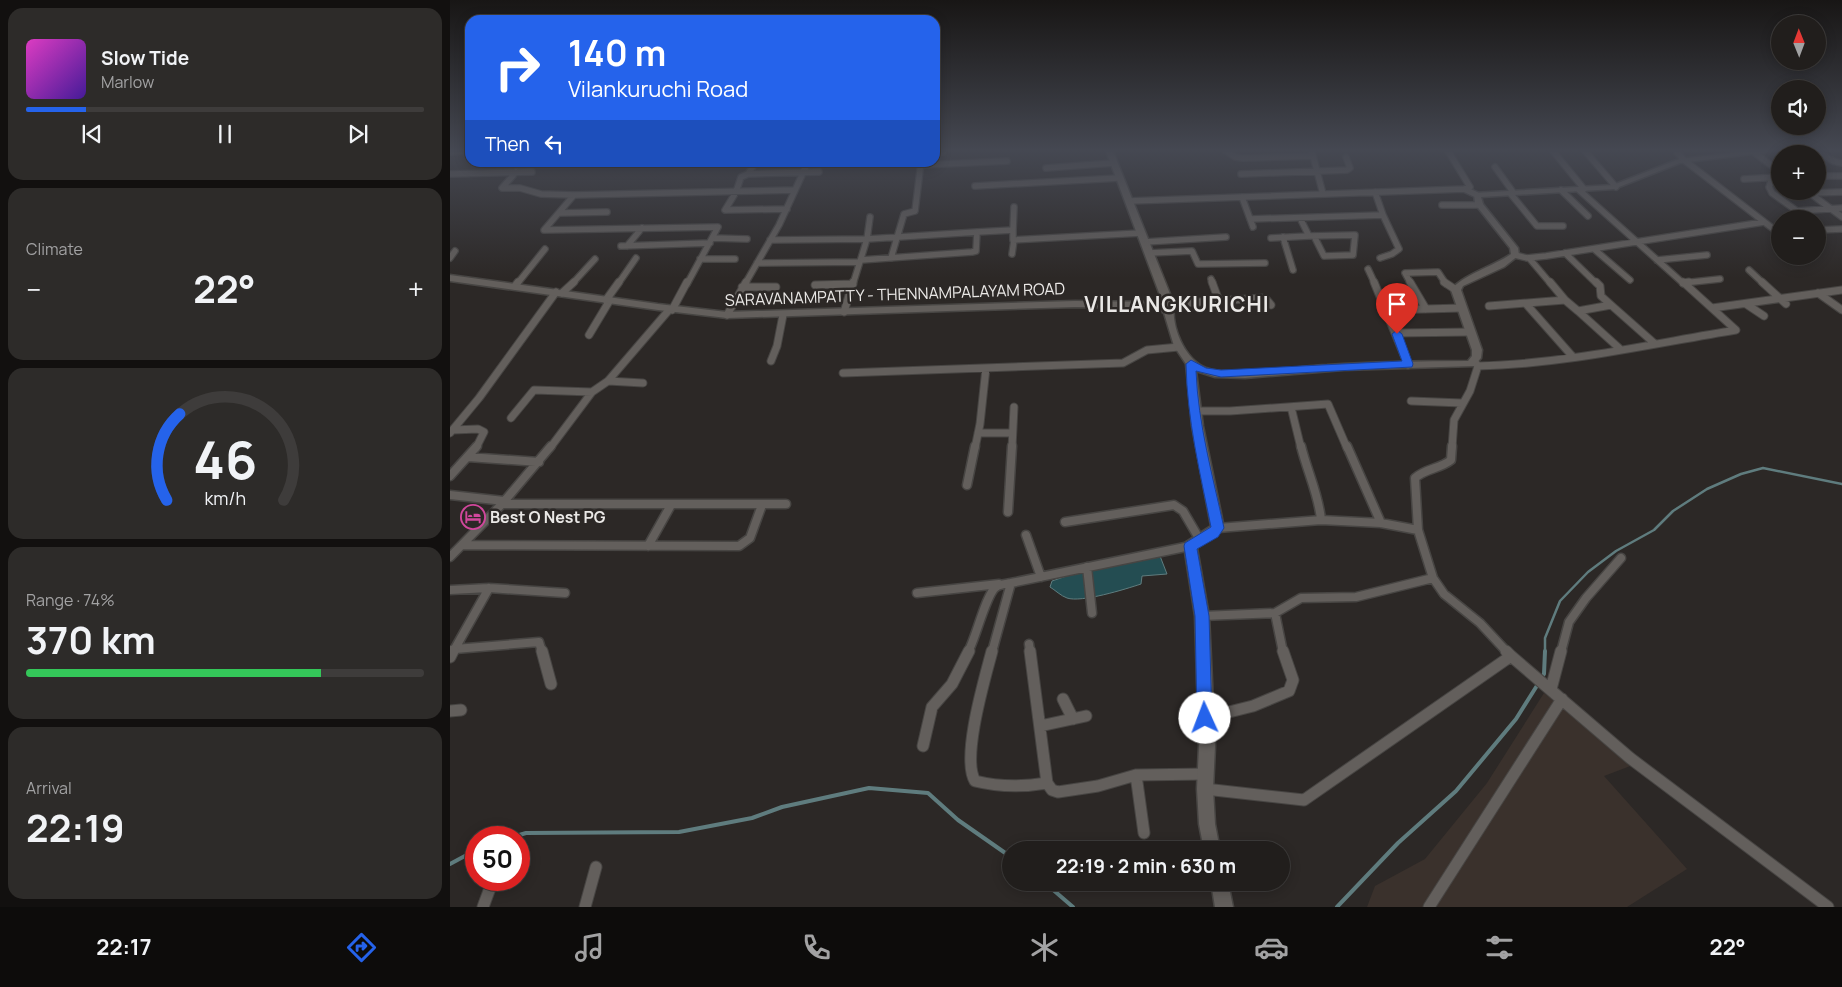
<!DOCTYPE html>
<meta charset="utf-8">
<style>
:root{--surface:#211e1c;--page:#2d2b29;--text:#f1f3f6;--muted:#a2a2a3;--line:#3e3c3b;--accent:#2563eb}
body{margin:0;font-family:Manrope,sans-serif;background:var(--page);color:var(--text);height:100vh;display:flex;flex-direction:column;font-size:19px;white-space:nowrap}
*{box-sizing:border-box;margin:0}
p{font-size:16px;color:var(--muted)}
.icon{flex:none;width:28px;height:28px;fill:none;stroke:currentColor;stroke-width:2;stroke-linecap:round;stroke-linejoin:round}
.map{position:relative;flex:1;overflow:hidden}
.panel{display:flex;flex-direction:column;gap:8px;padding:8px;background:#12100f;width:450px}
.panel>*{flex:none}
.banner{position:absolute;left:15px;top:15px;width:475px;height:152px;border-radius:15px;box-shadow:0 2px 12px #0003,0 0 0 1px var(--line);background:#2563eb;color:#fff;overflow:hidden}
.needle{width:32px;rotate:359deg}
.controls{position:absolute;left:1321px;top:15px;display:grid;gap:10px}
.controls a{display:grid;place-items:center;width:55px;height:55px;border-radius:50%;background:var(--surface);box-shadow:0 2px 12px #0003,0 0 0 1px var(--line);font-size:25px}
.speed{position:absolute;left:15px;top:826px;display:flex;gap:10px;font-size:25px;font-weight:700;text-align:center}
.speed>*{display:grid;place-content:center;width:65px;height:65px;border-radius:50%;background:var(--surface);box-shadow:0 2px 12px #0003,0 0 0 1px var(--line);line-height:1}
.speed .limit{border:8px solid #d22;background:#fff;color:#111}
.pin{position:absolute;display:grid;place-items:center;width:42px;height:42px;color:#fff;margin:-51px -21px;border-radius:50% 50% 50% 0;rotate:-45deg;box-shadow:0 0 5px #0007}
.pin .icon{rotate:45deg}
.me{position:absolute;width:55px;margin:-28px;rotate:358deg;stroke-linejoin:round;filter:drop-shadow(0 0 4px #0008)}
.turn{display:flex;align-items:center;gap:18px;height:105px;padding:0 20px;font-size:22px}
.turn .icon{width:65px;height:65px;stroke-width:2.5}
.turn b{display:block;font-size:35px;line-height:42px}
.then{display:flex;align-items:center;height:48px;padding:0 20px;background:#0003;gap:10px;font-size:19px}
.big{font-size:38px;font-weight:700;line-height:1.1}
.panel .card{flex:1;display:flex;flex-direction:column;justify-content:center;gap:8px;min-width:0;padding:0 18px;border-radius:15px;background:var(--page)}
.panel .dial{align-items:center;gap:0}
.dial svg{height:130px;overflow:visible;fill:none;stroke:var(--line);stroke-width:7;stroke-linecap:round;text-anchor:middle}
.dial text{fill:var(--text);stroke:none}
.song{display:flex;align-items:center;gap:15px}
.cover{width:60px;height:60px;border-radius:8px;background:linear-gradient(135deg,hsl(310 70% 55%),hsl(260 70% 35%))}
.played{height:5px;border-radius:2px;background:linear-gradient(90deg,var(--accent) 15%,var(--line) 15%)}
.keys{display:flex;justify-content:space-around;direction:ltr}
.heat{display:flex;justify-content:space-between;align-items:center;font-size:28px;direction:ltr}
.charge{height:8px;border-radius:4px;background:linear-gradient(90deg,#34c759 74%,var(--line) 0)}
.trip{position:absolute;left:552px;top:841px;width:288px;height:50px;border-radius:25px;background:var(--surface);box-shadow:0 2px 12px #0003,0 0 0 1px var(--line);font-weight:700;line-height:50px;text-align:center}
.menu{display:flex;height:80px;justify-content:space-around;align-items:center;background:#0d0c0b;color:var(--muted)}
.menu .icon{width:35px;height:35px}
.menu .active{color:var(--accent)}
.menu b{font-size:22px;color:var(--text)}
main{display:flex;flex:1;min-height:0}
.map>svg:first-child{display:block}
.built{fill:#3a312c}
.water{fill:#244d52;stroke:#5f7c7e}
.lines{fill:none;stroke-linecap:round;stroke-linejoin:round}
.stream-far1{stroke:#5f7c7e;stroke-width:2.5}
.stream{stroke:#5f7c7e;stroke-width:4}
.street-far3-casing{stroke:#474543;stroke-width:8}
.street-far2-casing{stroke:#474543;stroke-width:9}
.street-far1-casing{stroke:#474543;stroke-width:11}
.street-casing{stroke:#474543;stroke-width:13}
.secondary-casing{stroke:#474543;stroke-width:3}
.street-far3{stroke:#635f5c;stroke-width:5.5}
.street-far2{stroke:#635f5c;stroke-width:7}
.street-far1{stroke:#635f5c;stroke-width:8}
.street{stroke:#635f5c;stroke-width:11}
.secondary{fill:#635f5c;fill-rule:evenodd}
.route{fill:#2563eb;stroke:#184099}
.labels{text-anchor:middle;stroke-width:5;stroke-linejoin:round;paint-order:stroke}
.street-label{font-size:16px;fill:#eae8e6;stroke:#2c2826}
.poi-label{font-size:16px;font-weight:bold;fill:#eae8e6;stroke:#2c2826;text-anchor:start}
.district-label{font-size:21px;font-weight:bold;letter-spacing:1px;fill:#eae8e6;stroke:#2c2826}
</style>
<main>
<section class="panel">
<div class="card">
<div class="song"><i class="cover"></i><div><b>Slow Tide</b><p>Marlow</p></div></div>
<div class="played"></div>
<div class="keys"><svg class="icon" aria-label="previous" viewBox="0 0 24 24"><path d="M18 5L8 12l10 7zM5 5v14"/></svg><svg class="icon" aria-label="pause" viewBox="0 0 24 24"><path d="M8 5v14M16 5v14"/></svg><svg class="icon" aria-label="next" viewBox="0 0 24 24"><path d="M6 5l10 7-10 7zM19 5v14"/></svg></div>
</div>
<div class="card"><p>Climate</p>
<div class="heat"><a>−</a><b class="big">22°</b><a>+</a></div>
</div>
<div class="card dial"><svg viewBox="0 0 100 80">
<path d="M14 69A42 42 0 1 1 86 69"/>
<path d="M14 69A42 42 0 0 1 22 16" stroke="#2563eb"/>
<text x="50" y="56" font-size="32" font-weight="700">46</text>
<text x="50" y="72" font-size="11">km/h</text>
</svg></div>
<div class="card"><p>Range · 74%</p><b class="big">370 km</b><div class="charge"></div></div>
<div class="card"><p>Arrival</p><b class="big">22:19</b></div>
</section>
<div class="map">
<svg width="1392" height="907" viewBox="0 0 1392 907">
<rect width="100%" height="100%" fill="#2c2826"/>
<path class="built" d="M1094 693 1183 765 1154 776 1237 869 1177 907H917L925 886 975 859 1037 783Z"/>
<path class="water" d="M710 556 717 574 692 576 691 584C676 589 631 603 617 598 611 596 605 590 600 587L602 581 625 573Z"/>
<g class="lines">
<path class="stream-far1" d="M1095 652V638L1110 601 1138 572 1166 551 1204 530 1223 511 1257 489 1291 474 1313 468 1392 484"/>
<path class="stream" d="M1092 677 1094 674 1095 651
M59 838 76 833 229 832 302 818 332 807 419 788 478 793 508 820 561 857
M0 864 26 850
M594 882 623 907
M887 907 948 843 1006 791 1066 719 1088 684"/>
<defs>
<path id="street-far3" d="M776 151 785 157 792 158 863 156
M998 151 1020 187 1014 189
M1103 151 1134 189
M1135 151 1166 187
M1226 151 1234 160 1330 234
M1367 151 1383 161 1392 163
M0 152 15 151
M485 152H493
M862 152 873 194
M1305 153 1330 172
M306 162 298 174 291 177 286 192 275 210 337 209
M471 165 557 161
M1045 167 1063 192
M596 168 663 163
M66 172 52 188H70L91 194 124 195
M0 174 82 172
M298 174 369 172
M791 174 897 170 900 168 896 157
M1368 176H1392
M1322 178 1319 187 1322 193 1347 211 1392 208
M1294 179 1330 177
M525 186 669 178
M1111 190 1138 216
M1129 190 1234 284
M1357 191 1392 217
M1060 193 1087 226H1113
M1359 193 1392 192
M792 197 803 227
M679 201 1014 189 1027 195
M992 205H1030
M109 213 157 212
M850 218 859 236 905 235 903 255 874 256 864 236
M800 219 933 215 925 192
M563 230 564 207
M1368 230 1392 229
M527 232 563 230V240L691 233
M833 237 843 270
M263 238 297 239
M821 238 859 236
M320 240 417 239 420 217
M695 242 776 237
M171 246 260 243
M177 246 192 228
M1144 249 1180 280
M699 253 742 251 748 264 815 263
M1115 253 1147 284
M562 254 564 240
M1065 255 1077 258 1096 256 1314 222
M0 258 5 251
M441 258 454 214 465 211 471 162
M930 258 942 254 949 249 933 215
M1079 258 1101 284
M250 259H285
M1207 260 1257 255
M307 263 410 262
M918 269 925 284
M1299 270 1314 284
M761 279 763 284
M1233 283 1270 279
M67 284 95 249
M122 284 145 259
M168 284 186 258
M237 284 268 227 94 230 124 195 345 190
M295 284 329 225 358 162
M403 284 417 239 527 232 526 251 522 252 411 260
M961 284 955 273 988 272 996 284"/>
<path id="street-far2" d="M762 282 769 301
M924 282 958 365
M960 282 976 309
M994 282 1006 290
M1100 282 1115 300
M1312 282 1336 304
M1233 283 1239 282
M365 285 403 284
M65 286 68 282
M292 287H326
M112 293 124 282
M1368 293 1392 310
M156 300 169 282
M719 304 812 298 816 299 821 305
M1296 304 1314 316
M1077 305 1123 357
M1161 305 1204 343
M1039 306 1115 300 1128 311 1161 305 1151 296 1150 286 1146 282
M1262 308 1392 290
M222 310 237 282
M937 310 1012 308
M1128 311 1169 348
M394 312 403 282
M277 315 296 282
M947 333 1021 332
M139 335 160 300
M321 361 327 346 333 315
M1028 366C1115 364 1201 344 1286 330L1233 282
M393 373 673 363 697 350 729 347
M158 381 193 383
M961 401 1012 403
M841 407 851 448
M746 411H780L878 404 897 448
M61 418 84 390 142 392
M3 430 28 429 34 432 26 448
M0 433 29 398 106 292
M528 433H561
M100 448 142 392 158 381 219 310
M525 448 530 424 536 368
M562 448 564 407
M1002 448 1004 420 1020 391 1028 366 1025 362"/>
<path id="street-far1" d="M851 446C857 471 869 495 871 520
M897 446 931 523
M18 457 89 462
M0 476 27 446
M517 485 525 446
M0 495 54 501
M52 504H336
M558 512 562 446
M615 522 724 505 733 511 750 540
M768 528 871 520 931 523 968 530 983 578 994 594 1030 623 1057 652
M968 530 965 478C976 468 990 469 1001 460L1002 446
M576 535 591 577
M12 545 289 546 300 538 312 505
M198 546 221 505
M0 557 52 504 101 446
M637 567 642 613
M0 590 39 588 115 593
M467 593 549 584
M825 613 833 652
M752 616 825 613 851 598 906 597 983 578
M579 644 580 652
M5 649 89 642 92 652
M3 652 39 588
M518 652C526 638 536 594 546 587 550 584 556 584 561 583
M542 652 561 583 740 546
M1111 652 1119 622 1136 598 1171 558"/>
<path id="street" d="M92 651 101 684
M542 651C535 678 511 758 525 781 549 787 573 787 597 783
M580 651 597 783 602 790 608 792 648 786 686 775 756 774
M1056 651 1061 656
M0 657 3 651
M1101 689 1111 651
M613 699 623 719
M0 711 11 710
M755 718 803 706 839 691 843 680 833 651
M590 726 636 716
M473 746 482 707 502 684 519 651
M686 775 694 833
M755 789 854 800 1061 656 1180 758 1378 907
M33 907 43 880
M135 907 146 867
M979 907 1112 699"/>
<path id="secondary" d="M656 151H663L724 304C721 326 734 359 756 368 783 378 846 366 877 365 924 362 971 361 1018 361L1022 356V350L1001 290C1012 275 1044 266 1061 254L1060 248 1025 204 1024 193 1163 185 1229 159 1298 151H1325L1230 163 1164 189 1031 197 1033 204 1068 248 1069 255 1054 267 1013 286 1011 290 1032 350 1031 358 1024 366 893 370 795 378 765 377 746 371 753 426 774 528 772 531 747 548 759 616 765 746 763 789 765 824 770 850H754L749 824 747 789 749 746 745 616 734 546 736 542 761 526 742 426 736 364 724 346 714 313 704 308 625 307 277 318 208 310 0 281V275L208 304 277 312 625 301 706 302 714 306Z
M761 882H778L783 907H765Z"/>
</defs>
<use href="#street-far3" class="street-far3-casing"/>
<use href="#street-far2" class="street-far2-casing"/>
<use href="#street-far1" class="street-far1-casing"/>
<use href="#street" class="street-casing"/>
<use href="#secondary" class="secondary-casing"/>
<use href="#street-far3" class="street-far3"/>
<use href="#street-far2" class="street-far2"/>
<use href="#street-far1" class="street-far1"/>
<use href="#street" class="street"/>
<use href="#secondary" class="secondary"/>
</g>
<linearGradient id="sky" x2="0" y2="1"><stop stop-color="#181615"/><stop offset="0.54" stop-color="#454852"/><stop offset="1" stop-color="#454852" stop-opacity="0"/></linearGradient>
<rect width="1392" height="278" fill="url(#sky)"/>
<path class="route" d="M947 330 952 334 963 364 962 367 771 377 746 371C748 424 763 477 774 528L768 537 747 549 759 616 762 718 760 723 755 725 749 723 747 718 745 616 734 546 735 543 761 527C750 473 737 419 736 364L741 360 756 368 771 370 952 361 942 334Z"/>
<defs>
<symbol id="hotel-ring" viewBox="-11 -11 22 22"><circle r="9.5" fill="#2c2826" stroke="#d1479c" stroke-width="1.5"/><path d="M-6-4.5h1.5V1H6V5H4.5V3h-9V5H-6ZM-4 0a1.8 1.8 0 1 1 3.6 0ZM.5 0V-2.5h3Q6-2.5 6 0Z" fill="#d1479c"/></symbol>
</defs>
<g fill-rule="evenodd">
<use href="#hotel-ring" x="9" y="503" width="28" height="28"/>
</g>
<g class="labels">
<g class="street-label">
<text transform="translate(445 294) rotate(-2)" y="6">SARAVANAMPATTY - THENNAMPALAYAM ROAD</text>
</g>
<g class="poi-label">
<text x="40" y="523">Best O Nest PG</text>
</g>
<g class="district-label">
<text x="727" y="312">VILLANGKURICHI</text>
</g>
</g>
</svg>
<div class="controls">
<a><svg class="needle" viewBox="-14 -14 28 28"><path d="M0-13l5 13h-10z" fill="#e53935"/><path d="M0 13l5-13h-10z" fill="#a2a2a3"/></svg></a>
<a><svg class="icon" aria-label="sound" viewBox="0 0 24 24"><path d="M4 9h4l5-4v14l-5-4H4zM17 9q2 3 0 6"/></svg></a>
<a>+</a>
<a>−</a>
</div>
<div class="speed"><div class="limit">50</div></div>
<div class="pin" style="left:947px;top:334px;background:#d93025"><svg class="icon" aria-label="arrive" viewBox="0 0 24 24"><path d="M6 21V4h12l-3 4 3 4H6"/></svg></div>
<svg class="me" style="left:755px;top:718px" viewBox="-20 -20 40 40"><circle r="19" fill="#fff"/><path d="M0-13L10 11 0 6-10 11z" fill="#2563eb"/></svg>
<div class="trip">22:19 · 2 min · 630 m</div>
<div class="banner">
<div class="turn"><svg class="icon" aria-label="right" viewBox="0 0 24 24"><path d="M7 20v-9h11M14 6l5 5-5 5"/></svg><div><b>140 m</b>Vilankuruchi Road</div></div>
<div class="then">Then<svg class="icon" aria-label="left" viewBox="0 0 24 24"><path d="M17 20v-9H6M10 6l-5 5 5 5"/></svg></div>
</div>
</div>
</main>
<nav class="menu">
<b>22:17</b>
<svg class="icon active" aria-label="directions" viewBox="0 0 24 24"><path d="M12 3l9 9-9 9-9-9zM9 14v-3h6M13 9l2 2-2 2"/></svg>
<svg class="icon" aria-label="music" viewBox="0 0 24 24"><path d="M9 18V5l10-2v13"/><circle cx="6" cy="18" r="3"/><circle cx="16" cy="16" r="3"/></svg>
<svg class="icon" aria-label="phone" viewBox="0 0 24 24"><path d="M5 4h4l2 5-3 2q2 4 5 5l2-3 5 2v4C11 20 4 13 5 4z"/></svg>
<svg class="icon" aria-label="climate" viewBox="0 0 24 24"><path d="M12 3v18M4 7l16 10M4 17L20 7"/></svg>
<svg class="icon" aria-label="car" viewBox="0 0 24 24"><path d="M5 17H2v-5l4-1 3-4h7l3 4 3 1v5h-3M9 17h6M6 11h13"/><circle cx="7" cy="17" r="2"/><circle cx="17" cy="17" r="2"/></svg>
<svg class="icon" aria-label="filters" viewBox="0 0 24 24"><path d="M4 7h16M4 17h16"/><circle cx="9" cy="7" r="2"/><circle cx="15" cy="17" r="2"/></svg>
<b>22°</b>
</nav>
